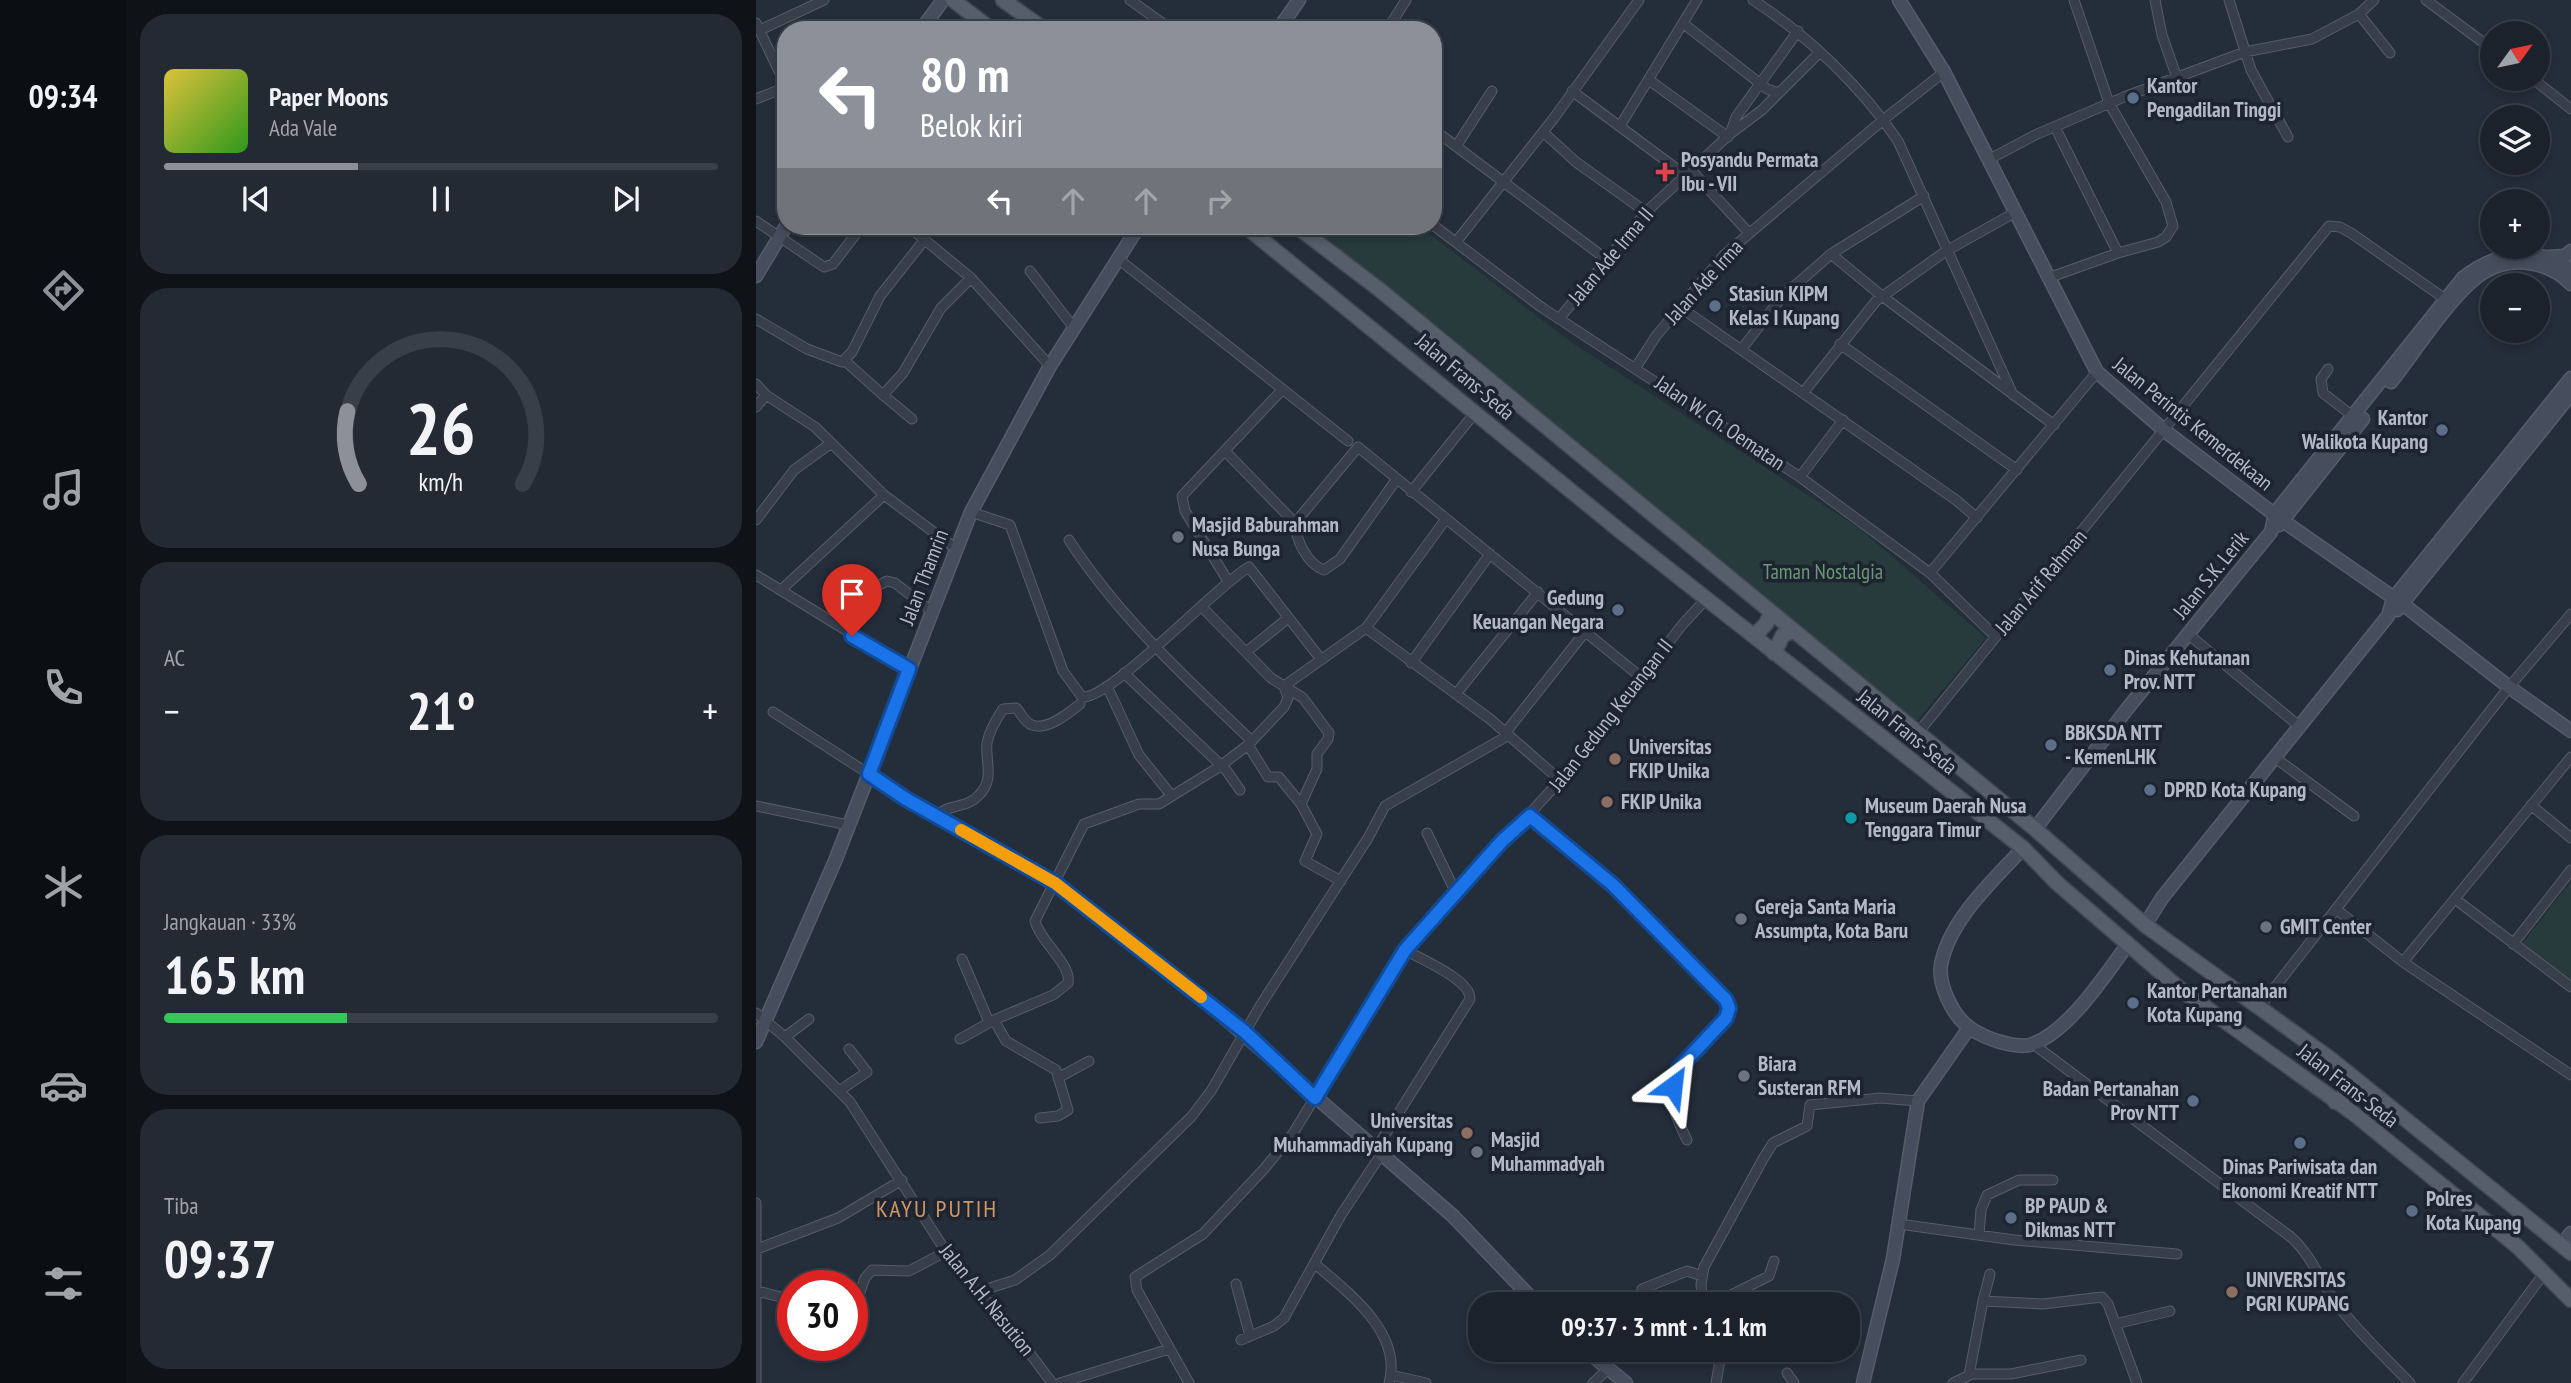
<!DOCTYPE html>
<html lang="id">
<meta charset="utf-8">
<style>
:root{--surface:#1b222c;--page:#242a34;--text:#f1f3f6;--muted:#a0a4a9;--line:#393f48;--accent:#8c9099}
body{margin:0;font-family:"PT Sans Narrow",sans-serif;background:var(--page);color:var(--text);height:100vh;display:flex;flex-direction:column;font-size:26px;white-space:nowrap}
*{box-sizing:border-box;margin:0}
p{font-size:23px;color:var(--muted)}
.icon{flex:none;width:38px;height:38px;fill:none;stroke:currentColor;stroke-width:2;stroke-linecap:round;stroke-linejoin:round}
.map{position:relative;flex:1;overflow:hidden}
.panel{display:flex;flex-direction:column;gap:14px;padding:14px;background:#0f1318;width:630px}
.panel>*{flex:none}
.guide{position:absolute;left:21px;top:21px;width:665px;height:214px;border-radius:28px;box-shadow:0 4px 10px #0003,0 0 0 2px var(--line);background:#8c9099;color:#fff;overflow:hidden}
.needle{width:46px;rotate:57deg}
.controls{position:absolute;left:1724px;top:21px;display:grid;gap:14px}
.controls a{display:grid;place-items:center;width:70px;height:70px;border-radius:50%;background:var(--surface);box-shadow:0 4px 10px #0003,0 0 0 2px var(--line);font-size:35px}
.speed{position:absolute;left:21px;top:1270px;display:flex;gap:14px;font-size:35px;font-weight:700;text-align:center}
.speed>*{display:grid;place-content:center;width:91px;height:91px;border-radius:50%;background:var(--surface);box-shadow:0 4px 10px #0003,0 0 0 2px var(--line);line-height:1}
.speed .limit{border:10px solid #d22;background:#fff;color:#111}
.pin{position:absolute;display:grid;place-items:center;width:60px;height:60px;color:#fff;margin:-72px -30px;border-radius:50% 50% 50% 0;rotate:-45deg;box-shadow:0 0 7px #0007}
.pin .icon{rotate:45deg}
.me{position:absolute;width:77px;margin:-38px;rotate:30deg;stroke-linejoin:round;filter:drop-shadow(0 0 5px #0008)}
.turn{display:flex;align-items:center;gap:24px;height:147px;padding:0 28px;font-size:32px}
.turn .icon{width:91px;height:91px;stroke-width:2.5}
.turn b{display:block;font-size:49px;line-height:60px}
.lanes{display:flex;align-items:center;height:66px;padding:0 28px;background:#0003;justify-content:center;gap:35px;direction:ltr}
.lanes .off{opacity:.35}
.big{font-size:52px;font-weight:800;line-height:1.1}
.panel .card{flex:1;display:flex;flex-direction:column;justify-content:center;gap:10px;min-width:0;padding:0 24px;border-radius:28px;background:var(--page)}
.panel .dial{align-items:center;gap:0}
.dial svg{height:182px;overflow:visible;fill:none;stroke:var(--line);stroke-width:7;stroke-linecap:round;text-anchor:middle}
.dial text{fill:var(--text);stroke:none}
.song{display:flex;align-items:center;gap:21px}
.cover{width:84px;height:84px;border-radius:10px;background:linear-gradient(135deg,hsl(50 70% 55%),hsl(110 70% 35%))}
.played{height:7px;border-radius:4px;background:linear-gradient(90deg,var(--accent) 35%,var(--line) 35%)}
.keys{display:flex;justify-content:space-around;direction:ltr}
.heat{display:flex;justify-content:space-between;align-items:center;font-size:38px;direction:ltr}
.charge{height:10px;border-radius:5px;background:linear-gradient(90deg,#34c759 33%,var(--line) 0)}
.trip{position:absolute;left:712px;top:1292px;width:392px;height:70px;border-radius:28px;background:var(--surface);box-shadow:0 4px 10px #0003,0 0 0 2px var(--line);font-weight:800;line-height:70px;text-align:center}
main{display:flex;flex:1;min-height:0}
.tab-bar{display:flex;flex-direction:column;width:126px;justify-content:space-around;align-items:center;background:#0b0e12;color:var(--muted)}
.tab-bar .icon{width:49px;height:49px}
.tab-bar .current{color:var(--accent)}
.tab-bar b{font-size:32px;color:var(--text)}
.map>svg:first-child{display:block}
.green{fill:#273a3c}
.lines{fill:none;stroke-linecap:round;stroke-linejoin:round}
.street-casing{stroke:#565d68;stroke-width:11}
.secondary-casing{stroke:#565d68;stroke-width:15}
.primary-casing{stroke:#414853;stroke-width:17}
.street{stroke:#383f4b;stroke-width:9}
.secondary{stroke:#464e5d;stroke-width:12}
.primary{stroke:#565e6b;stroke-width:14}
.route-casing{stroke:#114b97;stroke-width:18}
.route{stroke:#1a73e8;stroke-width:12}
.slow{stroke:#f59e0b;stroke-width:12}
.service-dot{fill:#5c6f8a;stroke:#1d242f;stroke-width:2.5}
.health-dot{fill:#e0444e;stroke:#1d242f;stroke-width:2.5}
.worship-dot{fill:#6b7280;stroke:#1d242f;stroke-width:2.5}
.education-dot{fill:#8d6e63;stroke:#1d242f;stroke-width:2.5}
.culture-dot{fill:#0f9aa8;stroke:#1d242f;stroke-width:2.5}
.labels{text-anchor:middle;stroke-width:7;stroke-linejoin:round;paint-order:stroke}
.poi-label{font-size:21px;font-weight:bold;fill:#b3bac6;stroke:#1d242f;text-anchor:start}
.street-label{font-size:21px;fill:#b3bac6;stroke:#1d242f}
.park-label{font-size:21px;fill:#6b9677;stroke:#1d242f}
.quarter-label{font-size:24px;letter-spacing:2px;fill:#ce9767;stroke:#1d242f}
</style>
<main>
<nav class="tab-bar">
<b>09:34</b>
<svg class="icon current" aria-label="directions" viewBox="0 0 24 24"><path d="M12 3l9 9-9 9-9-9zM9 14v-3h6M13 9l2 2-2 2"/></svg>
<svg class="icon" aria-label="music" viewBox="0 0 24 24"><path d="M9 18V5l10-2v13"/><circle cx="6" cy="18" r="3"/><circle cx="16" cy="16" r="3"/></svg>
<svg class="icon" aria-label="phone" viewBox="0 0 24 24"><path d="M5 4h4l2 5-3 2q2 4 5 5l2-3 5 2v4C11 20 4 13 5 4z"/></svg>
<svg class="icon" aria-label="climate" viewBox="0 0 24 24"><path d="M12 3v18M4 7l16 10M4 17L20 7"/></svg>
<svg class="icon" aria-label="car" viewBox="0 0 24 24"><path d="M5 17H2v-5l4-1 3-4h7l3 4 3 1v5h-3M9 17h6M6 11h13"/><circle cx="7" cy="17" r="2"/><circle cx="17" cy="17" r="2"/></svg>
<svg class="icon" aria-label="filters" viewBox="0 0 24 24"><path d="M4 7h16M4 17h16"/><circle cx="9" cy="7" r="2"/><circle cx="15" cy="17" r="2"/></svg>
</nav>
<section class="panel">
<div class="card">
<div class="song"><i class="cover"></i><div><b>Paper Moons</b><p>Ada Vale</p></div></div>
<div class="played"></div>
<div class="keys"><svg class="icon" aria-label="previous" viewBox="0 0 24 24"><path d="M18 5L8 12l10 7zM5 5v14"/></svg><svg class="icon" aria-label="pause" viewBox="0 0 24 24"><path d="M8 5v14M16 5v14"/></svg><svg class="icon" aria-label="next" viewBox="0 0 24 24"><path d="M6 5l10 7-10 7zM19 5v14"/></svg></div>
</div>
<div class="card dial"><svg viewBox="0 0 100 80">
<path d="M14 69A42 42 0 1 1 86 69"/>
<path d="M14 69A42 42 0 0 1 9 37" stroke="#8c9099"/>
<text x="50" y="56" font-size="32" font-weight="700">26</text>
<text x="50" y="72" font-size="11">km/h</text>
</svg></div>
<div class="card"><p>AC</p>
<div class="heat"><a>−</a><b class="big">21°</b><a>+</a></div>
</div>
<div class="card"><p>Jangkauan · 33%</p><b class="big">165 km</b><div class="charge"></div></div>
<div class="card"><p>Tiba</p><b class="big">09:37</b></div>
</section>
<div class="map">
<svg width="1815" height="1383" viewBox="0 0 1815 1383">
<rect width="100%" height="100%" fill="#242d3a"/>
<path class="green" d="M555 226H663L815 342 1103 528 1230 638 1160 722Z
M1815 881V985L1763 948Z"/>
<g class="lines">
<defs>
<path id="street" d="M374 0 416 30
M997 0C1052 36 1105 86 1142 141L1257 395
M1399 0 1406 35 1421 78
M1473 0 1495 70 1532 137
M1670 0 1736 49
M1603 14 1634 53
M0 23 30 86
M928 24 1011 89 1023 93
M4 30 68 0
M631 30 650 0
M1777 79 1815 109
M893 80 972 137
M816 91 929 175
M0 99 30 87
M864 126 941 0
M1299 127 1362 253
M677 129 850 259
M787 132 820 162 890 212
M974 134 980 117 1042 31
M701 145 736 91
M1232 160 1279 135 1368 97 1489 52 1556 39 1603 14 1618 0
M934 169 993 233
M0 221 68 267 77 264 106 226
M677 225 785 307 1044 477 1174 573 1239 636
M152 226 215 278 294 366
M700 242 798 118 883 0
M1075 254 1168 196
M361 258 592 441
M274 271 318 328
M1292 278 1362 253 1402 242 1410 237 1417 226 1410 202 1353 103 1318 0
M924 307 1200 500 1221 518
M0 319 51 349 86 362 96 352 124 296 169 239
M803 319 890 212 974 134 1006 110 1063 53
M1084 344 1261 470
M985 350 1025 298 1075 254 1126 296 1298 425
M88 360 127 395 147 373 185 308 215 278
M880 367 900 336 968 255 1127 120 1188 72
M1572 369 1565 379 1567 393 1598 417
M0 384 10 395
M1047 393 1120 301 1190 251 1260 212
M127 395 156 419
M0 407 10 395 59 427 128 495 199 548
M469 451 539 523C540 540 551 564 568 570L584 559 640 480
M1044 477 1087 420
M655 492 718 414
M215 512 254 525 307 671 326 697C353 701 461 585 493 567L564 658
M0 520 38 470 74 444
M539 523 602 447 886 678
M313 540C363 617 430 678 496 741
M1174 573 1341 372
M0 575 153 669
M472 581 429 511 426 496 525 391
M125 584 131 581 139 583 175 611
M25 590 128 495
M446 607 515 678 547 698 573 733 572 739 561 754V769L545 804
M610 628 734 719 804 780
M1432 634 1543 726
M490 652 531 619
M655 663 734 554
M368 673 470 770 484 790
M351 686 383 755 415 795
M528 686 610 628 690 519
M700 694 782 592
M17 712 113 774
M750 732 829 632
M1161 734 1573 226 1584 227 1595 233 1692 301
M492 745 512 777H523L545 804 561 834 549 861 585 881
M1518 757 1598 816
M1815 757 1647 962 1815 1075
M1775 805 1815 838
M0 806 92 825
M774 815 840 869 908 934 973 1006 970 1018 924 1068C910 1096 918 1114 931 1140
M180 816C193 803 211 809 223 795 239 779 229 762 231 743 233 732 241 718 247 709L260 708C265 713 269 723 276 725 291 731 313 713 324 704
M671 833 700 893
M1699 899 1815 987
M1757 944 1815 870
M206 959 233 1022
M1647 962 1580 909 1753 687 1815 614
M1502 1009 1580 909
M0 1013 29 1037 94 1102 203 1272 249 1320 296 1383
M238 1020 250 1041 300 1070 312 1110 302 1116 284 1118
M29 1037 53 1019
M204 1039 238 1020 297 995 312 983C316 965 284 941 279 921L328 824 383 804H403L463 767 492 745 528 707 532 698 528 686
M1277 1044 1535 1237C1556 1256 1564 1281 1580 1303 1602 1332 1629 1357 1654 1383
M302 1078 333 1061
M83 1091 111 1072 93 1049
M620 1149 714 999C715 980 665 959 649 950
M0 1203V1383
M1143 1224 1258 1240 1421 1254
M1223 1235 1225 1210 1231 1195 1263 1180H1297
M1 1249 82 1218 146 1180
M559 1264C592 1292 647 1333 633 1383
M480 1284 494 1336
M886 1289 931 1271 946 1276
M1 1291 37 1300
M221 1292 259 1280 294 1255 435 1117 455 1091 504 1006 612 838 629 806 753 735
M1227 1301 1234 1274
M947 1304 945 1285 948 1267 1007 1159 1017 1143 1051 1126 1054 1105 1124 1098 1162 1101
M957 1304 1013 1276 1018 1261
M96 1315 109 1278 116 1270 153 1271 189 1252
M1359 1324 1414 1311
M485 1340 518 1326 528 1318 585 1215 626 1153
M1031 1373 1038 1383
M635 1375 670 1383
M1213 1375 1227 1301 1287 1304 1346 1297 1352 1304 1381 1383
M304 1383 413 1349
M433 1383 381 1290 379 1277 447 1234 508 1169 536 1135 649 950 819 764 926 625 950 599
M837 1383 852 1369
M960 1383 966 1349
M1197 1383 1216 1374H1255L1325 1360
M1707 1383 1789 1272"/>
<path id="secondary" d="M1143 0 1188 72 1341 372 1409 431 1527 521 1648 605 1753 687 1815 731
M165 30 187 0
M522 30 543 0
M1793 257 1809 256 1815 251
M0 276 30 226
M1635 382C1659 352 1698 289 1730 271 1757 255 1794 262 1815 284
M1523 525 1607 419
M1641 610 1815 394
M113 774 150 799 299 883 426 981 697 1216 781 1304
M1279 829 1371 709 1515 532 1519 513 1707 278C1739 253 1780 244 1815 270
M1267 848C1237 881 1193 920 1185 965 1182 983 1195 1011 1208 1023 1216 1031 1229 1037 1241 1041 1252 1044 1266 1048 1277 1044 1314 1030 1349 975 1372 944
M1389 925 1406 898 1632 616 1637 599 1815 378
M0 1042 79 861 215 512 294 366 383 226
M1806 1244 1815 1233
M828 1349 870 1383
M1107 1383 1137 1259 1162 1101 1213 1028"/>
<path id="primary" d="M197 0 236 30
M247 0 289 30
M489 226 863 530 1267 848 1301 883 1424 989 1597 1113 1762 1247 1815 1300
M540 226 624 290 1279 829 1389 925 1576 1060 1815 1253
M998 636 1010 624 1015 613
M1018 653 1027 635 1037 631
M1579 1102 1592 1093 1595 1077"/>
</defs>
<use href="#street" class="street-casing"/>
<use href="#secondary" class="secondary-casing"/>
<use href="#primary" class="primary-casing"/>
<use href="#street" class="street"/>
<use href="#secondary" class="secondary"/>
<use href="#primary" class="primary"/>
</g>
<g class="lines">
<defs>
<path id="route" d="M96 636 153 669 113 774 150 799 299 883 489 1032 559 1098 649 950 746 841 774 816 857 885 970 1000 973 1008 970 1018 923 1068 917 1086"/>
</defs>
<use href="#route" class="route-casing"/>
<use href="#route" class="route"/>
<path class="slow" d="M205 830 299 883 445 997"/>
</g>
<g class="service-dot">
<circle cx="1377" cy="98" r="7"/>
<circle cx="959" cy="306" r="7"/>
<circle cx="1686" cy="430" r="7"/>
<circle cx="862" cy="610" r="7"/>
<circle cx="1354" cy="670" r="7"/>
<circle cx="1295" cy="745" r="7"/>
<circle cx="1394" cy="790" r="7"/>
<circle cx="1377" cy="1003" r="7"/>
<circle cx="1437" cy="1101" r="7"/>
<circle cx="1544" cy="1143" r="7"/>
<circle cx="1656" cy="1211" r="7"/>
<circle cx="1255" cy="1218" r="7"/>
</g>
<path class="health-dot" d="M905.5 161.5h7v7h7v7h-7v7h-7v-7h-7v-7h7z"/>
<g class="worship-dot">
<circle cx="422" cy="537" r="7"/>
<circle cx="985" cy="919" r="7"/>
<circle cx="1510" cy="927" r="7"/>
<circle cx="988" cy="1076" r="7"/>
<circle cx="721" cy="1152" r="7"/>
</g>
<g class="education-dot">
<circle cx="859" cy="759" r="7"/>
<circle cx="851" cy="802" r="7"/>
<circle cx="711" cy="1133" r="7"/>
<circle cx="1476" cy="1292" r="7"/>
</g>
<circle class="culture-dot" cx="1095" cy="818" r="7"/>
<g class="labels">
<g class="poi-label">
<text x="1391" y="93">Kantor<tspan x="1391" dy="24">Pengadilan Tinggi</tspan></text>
<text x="925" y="167">Posyandu Permata<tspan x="925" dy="24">Ibu - VII</tspan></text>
<text x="973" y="301">Stasiun KIPM<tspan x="973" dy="24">Kelas I Kupang</tspan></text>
<text x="1672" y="425" text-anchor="end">Kantor<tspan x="1672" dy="24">Walikota Kupang</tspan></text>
<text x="436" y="532">Masjid Baburahman<tspan x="436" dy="24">Nusa Bunga</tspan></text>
<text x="848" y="605" text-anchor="end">Gedung<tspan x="848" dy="24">Keuangan Negara</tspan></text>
<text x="1368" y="665">Dinas Kehutanan<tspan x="1368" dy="24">Prov. NTT</tspan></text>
<text x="1309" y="740">BBKSDA NTT<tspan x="1309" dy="24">- KemenLHK</tspan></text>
<text x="873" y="754">Universitas<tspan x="873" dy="24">FKIP Unika</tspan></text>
<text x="1408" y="797">DPRD Kota Kupang</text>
<text x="865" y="809">FKIP Unika</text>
<text x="1109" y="813">Museum Daerah Nusa<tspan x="1109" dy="24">Tenggara Timur</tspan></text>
<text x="999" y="914">Gereja Santa Maria<tspan x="999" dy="24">Assumpta, Kota Baru</tspan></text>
<text x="1524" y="934">GMIT Center</text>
<text x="1391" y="998">Kantor Pertanahan<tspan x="1391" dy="24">Kota Kupang</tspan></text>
<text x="1002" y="1071">Biara<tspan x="1002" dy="24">Susteran RFM</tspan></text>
<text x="1423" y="1096" text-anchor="end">Badan Pertanahan<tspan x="1423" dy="24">Prov NTT</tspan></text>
<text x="697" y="1128" text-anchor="end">Universitas<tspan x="697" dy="24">Muhammadiyah Kupang</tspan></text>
<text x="735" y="1147">Masjid<tspan x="735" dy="24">Muhammadyah</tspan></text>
<text x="1544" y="1174" text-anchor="middle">Dinas Pariwisata dan<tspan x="1544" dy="24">Ekonomi Kreatif NTT</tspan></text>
<text x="1670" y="1206">Polres<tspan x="1670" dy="24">Kota Kupang</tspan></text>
<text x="1269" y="1213">BP PAUD &amp;<tspan x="1269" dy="24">Dikmas NTT</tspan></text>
<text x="1490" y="1287">UNIVERSITAS<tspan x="1490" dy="24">PGRI KUPANG</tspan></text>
</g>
<g class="street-label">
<text transform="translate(855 256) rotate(-50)" y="7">Jalan Ade Irma II</text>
<text transform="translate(948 282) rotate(-48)" y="7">Jalan Ade Irma</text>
<text transform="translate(709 377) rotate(40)" y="7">Jalan Frans-Seda</text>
<text transform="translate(964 423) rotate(34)" y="7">Jalan W. Ch. Oematan</text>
<text transform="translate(1437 424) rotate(39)" y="7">Jalan Perintis Kemerdekaan</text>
<text transform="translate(1455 575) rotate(-51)" y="7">Jalan S.K. Lerik</text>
<text transform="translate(168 577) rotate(-69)" y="7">Jalan Thamrin</text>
<text transform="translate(1285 582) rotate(-50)" y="7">Jalan Arif Rahman</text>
<text transform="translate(855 715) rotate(-52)" y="7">Jalan Gedung Keuangan II</text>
<text transform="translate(1151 732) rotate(39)" y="7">Jalan Frans-Seda</text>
<text transform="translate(1592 1086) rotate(38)" y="7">Jalan Frans-Seda</text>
<text transform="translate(231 1300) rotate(51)" y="7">Jalan A.H. Nasution</text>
</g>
<g class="park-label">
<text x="1067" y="579">Taman Nostalgia</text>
</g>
<g class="quarter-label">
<text x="181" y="1217">KAYU PUTIH</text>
</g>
</g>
</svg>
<div class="controls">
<a><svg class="needle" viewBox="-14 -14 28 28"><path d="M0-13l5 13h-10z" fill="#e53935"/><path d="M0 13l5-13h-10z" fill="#a0a4a9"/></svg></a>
<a><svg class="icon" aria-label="layers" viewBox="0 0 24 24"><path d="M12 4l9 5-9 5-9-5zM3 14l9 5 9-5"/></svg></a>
<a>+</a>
<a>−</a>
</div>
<div class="speed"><div class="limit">30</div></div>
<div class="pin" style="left:96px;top:636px;background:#d93025"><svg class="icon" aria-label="arrive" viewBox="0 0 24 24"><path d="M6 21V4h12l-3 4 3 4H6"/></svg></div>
<svg class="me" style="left:917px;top:1086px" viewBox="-20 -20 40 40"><path d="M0-17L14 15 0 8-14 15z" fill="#1a73e8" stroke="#fff" stroke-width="4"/></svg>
<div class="trip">09:37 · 3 mnt · 1.1 km</div>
<div class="guide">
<div class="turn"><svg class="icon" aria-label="left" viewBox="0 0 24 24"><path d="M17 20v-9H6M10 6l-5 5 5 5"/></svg><div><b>80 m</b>Belok kiri</div></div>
<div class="lanes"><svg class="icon" aria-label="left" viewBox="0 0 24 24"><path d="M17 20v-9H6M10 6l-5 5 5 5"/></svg><svg class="icon off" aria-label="ahead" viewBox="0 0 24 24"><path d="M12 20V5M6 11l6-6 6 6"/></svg><svg class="icon off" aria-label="ahead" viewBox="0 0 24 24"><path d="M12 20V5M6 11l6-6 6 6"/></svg><svg class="icon off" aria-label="right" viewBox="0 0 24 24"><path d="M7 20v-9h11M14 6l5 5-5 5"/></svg></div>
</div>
</div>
</main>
